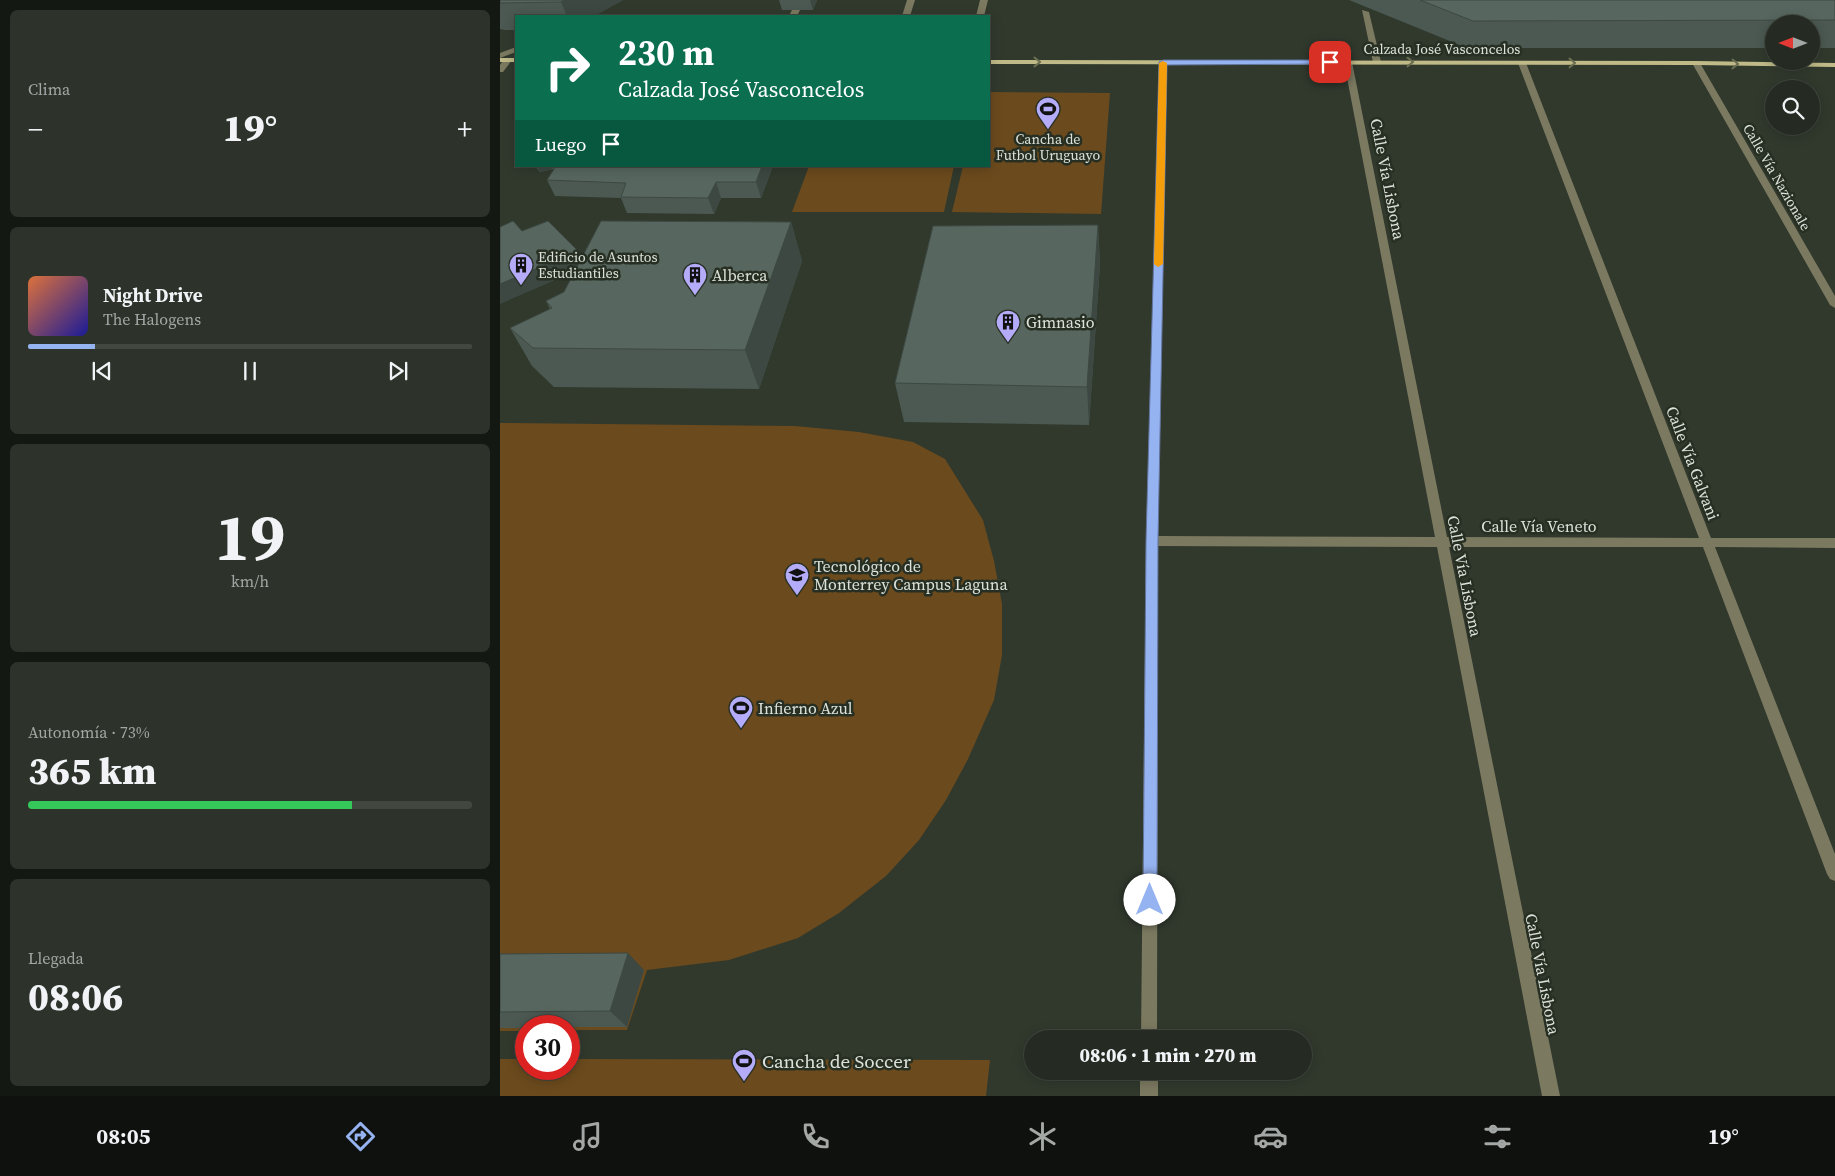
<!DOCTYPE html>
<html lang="es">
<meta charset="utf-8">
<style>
:root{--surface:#252b22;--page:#2d332a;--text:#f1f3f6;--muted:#a3a7a5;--line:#424740;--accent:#95b2f1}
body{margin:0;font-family:"Source Serif 4",serif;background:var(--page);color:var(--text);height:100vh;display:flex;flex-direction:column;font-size:19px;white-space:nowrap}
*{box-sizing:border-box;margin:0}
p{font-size:16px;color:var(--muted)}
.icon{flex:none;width:28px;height:28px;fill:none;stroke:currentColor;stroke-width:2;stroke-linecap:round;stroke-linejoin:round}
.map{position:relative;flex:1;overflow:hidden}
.side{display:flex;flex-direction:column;gap:10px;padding:10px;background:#141813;width:500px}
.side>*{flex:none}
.banner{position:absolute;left:15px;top:15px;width:475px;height:152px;border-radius:0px;box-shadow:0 2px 12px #0003,0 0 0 1px var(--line);background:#0b6e4f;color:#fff;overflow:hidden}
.needle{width:32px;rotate:270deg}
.buttons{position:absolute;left:1265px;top:15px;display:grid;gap:10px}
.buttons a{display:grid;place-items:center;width:55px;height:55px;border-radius:50%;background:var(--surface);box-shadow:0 2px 12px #0003,0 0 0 1px var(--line);font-size:25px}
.speed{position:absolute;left:15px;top:1015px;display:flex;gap:10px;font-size:25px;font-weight:700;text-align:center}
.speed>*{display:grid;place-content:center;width:65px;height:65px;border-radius:50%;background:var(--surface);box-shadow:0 2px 12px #0003,0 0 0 1px var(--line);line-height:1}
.speed .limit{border:8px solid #d22;background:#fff;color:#111}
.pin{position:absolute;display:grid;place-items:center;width:42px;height:42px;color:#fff;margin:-21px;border-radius:10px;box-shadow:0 2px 8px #0006}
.me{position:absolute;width:55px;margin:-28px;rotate:0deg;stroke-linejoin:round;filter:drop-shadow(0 0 4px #0008)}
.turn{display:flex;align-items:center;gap:18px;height:105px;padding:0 20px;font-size:22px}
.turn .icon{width:65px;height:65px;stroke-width:2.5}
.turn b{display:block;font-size:35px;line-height:42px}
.then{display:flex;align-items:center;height:48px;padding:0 20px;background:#0003;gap:10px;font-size:19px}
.big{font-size:38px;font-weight:800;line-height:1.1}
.side .tile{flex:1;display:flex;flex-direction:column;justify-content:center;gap:8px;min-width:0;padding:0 18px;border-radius:8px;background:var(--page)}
.side .dial{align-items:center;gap:0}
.dial b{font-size:65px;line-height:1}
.song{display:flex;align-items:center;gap:15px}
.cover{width:60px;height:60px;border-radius:8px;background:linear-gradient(135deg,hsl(20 70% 55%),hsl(240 70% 35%))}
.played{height:5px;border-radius:2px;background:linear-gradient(90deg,var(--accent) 15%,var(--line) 15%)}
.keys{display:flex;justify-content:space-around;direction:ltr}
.heat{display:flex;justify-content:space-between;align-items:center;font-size:28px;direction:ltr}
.charge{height:8px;border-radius:4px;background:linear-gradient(90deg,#34c759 73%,var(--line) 0)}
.trip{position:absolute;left:524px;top:1030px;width:288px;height:50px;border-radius:25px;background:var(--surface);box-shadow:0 2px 12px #0003,0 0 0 1px var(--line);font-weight:800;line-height:50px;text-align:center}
.tabs{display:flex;height:80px;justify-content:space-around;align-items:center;background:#0f110e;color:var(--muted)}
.tabs .icon{width:35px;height:35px}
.tabs .on{color:var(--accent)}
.tabs b{font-size:22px;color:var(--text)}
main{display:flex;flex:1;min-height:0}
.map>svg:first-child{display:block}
.green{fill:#6b4a1d}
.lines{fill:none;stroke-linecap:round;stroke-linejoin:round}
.minor{fill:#7b7960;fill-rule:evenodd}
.major{fill:#bfba87;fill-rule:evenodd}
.wall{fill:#4b5952}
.shaded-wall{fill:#3d4842}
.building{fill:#57675f;stroke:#3d4842}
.oneway{stroke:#6b6e50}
.route{fill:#95b2f1;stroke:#61749d}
.slow{fill:#f59e0b}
.labels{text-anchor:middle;stroke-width:5;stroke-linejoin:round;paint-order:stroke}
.far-street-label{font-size:14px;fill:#dce2da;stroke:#272f23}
.far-poi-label{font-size:14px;fill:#dce2da;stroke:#272f23}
.street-label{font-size:16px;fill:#dce2da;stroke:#272f23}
.poi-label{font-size:16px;fill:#dce2da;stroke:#272f23;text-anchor:start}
.near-poi-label{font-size:19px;fill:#dce2da;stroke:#272f23;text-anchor:start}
</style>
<main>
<section class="side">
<div class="tile"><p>Clima</p>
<div class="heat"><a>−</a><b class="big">19°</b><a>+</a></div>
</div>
<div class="tile">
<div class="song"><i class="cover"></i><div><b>Night Drive</b><p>The Halogens</p></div></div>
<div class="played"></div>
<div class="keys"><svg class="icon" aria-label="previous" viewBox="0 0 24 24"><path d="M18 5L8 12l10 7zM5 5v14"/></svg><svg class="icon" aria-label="pause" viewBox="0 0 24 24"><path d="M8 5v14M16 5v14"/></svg><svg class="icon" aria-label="next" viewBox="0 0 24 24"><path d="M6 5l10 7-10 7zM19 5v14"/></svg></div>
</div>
<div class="tile dial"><b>19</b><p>km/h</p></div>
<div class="tile"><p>Autonomía · 73%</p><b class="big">365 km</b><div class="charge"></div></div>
<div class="tile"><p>Llegada</p><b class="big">08:06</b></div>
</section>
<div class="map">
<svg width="1335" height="1096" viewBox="0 0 1335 1096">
<rect width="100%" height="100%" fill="#31392d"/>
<path class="green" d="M489 92 610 93 601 214 452 212 463 166H489Z
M309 166H454L444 212H292Z
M0 423 295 426 359 432 413 442 445 459 483 520 494 561 502 604V655L494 700 468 759 446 800 419 840 386 876 339 913 298 938 229 960 147 970 127 1030H69V1026H26V1031H0Z
M0 1059H26V1069H69V1059L490 1060 486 1096H0Z"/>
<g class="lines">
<path class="minor" d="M407 0H415L410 16H402Z
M480 0H488L484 16H476Z
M293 8 300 10 297 16H289Z
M862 10 869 12 881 62 880 64 873 62Z
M16 47V52L0 58V53Z
M5 58 12 60 3 72H0V65Z
M660 60 667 62 658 536 935 537 844 62 848 60 852 62 947 537 1199 538 1018 63 1022 61 1026 63 1211 538H1335V548L1215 547 1335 854V881L1330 879 1327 874 1203 547H949L1060 1096H1042L937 547 658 546 657 1039H641L646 541Z
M1193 61 1200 63 1335 296V308L1330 305 1192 63Z
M640 1071H658V1096H640Z"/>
<path class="major" d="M0 58H16V62H0Z
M489 60 1196 61 1335 63V67L1196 65 489 64Z"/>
</g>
<path class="wall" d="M0 0H123L94 16H16V30H5L0 29Z
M279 0H317L313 10H282Z
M849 0H1335V48H1311V24H1274V48H967Z
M35 166H273L261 198H221L214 214 127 213 121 198 55 196 47 180 54 169 40 172Z
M291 222 302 261 259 389 54 387 32 366 10 328 50 309 46 301 64 292 74 272 22 231 78 251 81 259Z
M598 225 600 264 589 425 404 422 395 383Z
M0 954 144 970 127 1027H69V1026H26V1028H0Z"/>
<path class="shaded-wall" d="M64 0H123L94 16H67L61 2Z
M310 0H317L313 10Z
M37 166H51L52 169 40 172Z
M262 166H273L261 198 256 182Z
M216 182 221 198 214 214 208 198Z
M291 222 302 261 259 389 245 350Z
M598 225 600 264 589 425 587 387Z
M78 251 85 267 0 304V284Z
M128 953 144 970 127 1027 110 1011Z"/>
<path class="building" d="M0 0H64L61 2 0 3Z
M920 0H1335V20L973 21Z
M56 166H262L256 182H216L208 198 121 197 126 183 47 180Z
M13 221 22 231 48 221 78 251 0 284V227Z
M101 221 291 222 245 350 33 348 10 328 52 308 46 301 64 292Z
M598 225 587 387 395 383 433 226Z
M128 953 110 1011 0 1012V954Z"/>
<defs><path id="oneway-chevron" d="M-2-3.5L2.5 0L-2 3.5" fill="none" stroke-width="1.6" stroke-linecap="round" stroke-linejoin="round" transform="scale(1.25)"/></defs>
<g class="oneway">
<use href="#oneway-chevron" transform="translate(537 62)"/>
<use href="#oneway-chevron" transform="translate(910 62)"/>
<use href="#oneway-chevron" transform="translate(1072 63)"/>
<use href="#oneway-chevron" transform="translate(1235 64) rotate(1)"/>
</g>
<path class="route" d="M830 60 834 62 832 64 667 65 658 541 657 900 655 904 650 906 645 904 643 900 646 541 659 62 663 60Z"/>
<path class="slow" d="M663 61 667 63 663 264 658 267 654 264 659 63Z"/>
<defs>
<symbol id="stadium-pin" viewBox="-11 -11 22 30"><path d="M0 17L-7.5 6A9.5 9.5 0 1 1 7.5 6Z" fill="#b4acf9" stroke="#272f23"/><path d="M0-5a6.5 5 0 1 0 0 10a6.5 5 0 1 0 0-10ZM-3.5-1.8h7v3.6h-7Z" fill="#111"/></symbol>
<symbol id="building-pin" viewBox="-11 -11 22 30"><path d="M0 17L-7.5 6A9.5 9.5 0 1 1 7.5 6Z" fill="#b4acf9" stroke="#272f23"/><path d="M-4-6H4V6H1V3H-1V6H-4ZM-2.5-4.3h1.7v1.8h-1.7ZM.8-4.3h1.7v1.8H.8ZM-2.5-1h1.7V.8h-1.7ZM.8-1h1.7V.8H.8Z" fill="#111"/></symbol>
<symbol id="university-pin" viewBox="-11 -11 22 30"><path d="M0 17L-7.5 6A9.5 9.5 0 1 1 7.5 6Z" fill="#b4acf9" stroke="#272f23"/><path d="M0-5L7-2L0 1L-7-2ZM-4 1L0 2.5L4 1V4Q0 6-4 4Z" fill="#111"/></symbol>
</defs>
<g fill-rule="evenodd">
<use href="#stadium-pin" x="534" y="95" width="28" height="38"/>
<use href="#building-pin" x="7" y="251" width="28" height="38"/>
<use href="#building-pin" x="181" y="261" width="28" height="38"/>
<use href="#building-pin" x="494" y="308" width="28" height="38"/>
<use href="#university-pin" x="283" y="561" width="28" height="38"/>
<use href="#stadium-pin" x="227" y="694" width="28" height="38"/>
<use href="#stadium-pin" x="230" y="1047" width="28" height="38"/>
</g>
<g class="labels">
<g class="far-street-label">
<text x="942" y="54">Calzada José Vasconcelos</text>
<text transform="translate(1277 177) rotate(60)" y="5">Calle Vía Nazionale</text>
</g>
<g class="far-poi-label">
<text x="548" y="144">Cancha de<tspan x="548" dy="16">Futbol Uruguayo</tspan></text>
<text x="38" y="262" text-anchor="start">Edificio de Asuntos<tspan x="38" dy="16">Estudiantiles</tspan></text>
</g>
<g class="street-label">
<text transform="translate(888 179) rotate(79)" y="6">Calle Vía Lisbona</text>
<text transform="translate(1193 463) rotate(69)" y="6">Calle Vía Galvani</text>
<text x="1039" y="532">Calle Vía Veneto</text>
<text transform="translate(965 576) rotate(79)" y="6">Calle Vía Lisbona</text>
<text transform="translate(1043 974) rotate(79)" y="6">Calle Vía Lisbona</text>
</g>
<g class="poi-label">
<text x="212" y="281">Alberca</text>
<text x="526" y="328">Gimnasio</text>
<text x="314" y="572">Tecnológico de<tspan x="314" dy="18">Monterrey Campus Laguna</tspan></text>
<text x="258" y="714">Infierno Azul</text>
</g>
<g class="near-poi-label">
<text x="262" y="1068">Cancha de Soccer</text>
</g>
</g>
</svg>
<div class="buttons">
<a><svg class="needle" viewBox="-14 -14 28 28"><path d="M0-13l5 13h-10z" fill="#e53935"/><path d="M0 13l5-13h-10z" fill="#a3a7a5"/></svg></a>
<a><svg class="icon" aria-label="search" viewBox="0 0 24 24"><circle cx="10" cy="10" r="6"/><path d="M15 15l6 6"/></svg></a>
</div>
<div class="speed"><div class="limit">30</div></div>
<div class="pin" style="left:830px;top:62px;background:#d93025"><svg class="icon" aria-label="arrive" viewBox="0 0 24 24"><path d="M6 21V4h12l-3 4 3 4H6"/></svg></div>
<svg class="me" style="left:650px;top:900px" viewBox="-20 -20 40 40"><circle r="19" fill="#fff"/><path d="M0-13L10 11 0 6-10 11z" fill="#95b2f1"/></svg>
<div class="trip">08:06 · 1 min · 270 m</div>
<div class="banner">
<div class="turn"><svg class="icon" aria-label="right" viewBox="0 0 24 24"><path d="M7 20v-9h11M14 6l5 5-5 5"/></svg><div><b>230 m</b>Calzada José Vasconcelos</div></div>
<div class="then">Luego<svg class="icon" aria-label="arrive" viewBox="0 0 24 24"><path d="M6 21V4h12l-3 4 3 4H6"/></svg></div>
</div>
</div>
</main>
<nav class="tabs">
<b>08:05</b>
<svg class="icon on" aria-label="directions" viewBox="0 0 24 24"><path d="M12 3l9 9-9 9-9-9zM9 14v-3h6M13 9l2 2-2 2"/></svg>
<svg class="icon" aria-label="music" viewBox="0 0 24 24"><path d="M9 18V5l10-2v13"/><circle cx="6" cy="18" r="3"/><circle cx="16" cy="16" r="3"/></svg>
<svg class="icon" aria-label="phone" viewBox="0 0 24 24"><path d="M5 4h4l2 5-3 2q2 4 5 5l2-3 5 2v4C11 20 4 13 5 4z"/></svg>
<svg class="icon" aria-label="climate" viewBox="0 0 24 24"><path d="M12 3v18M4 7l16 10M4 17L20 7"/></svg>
<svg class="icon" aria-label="car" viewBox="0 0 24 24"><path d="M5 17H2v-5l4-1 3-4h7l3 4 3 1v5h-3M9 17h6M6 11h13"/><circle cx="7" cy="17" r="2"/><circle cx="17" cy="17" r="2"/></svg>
<svg class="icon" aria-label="filters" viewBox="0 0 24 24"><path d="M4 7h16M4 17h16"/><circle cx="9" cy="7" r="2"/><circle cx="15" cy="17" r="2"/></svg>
<b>19°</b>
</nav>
